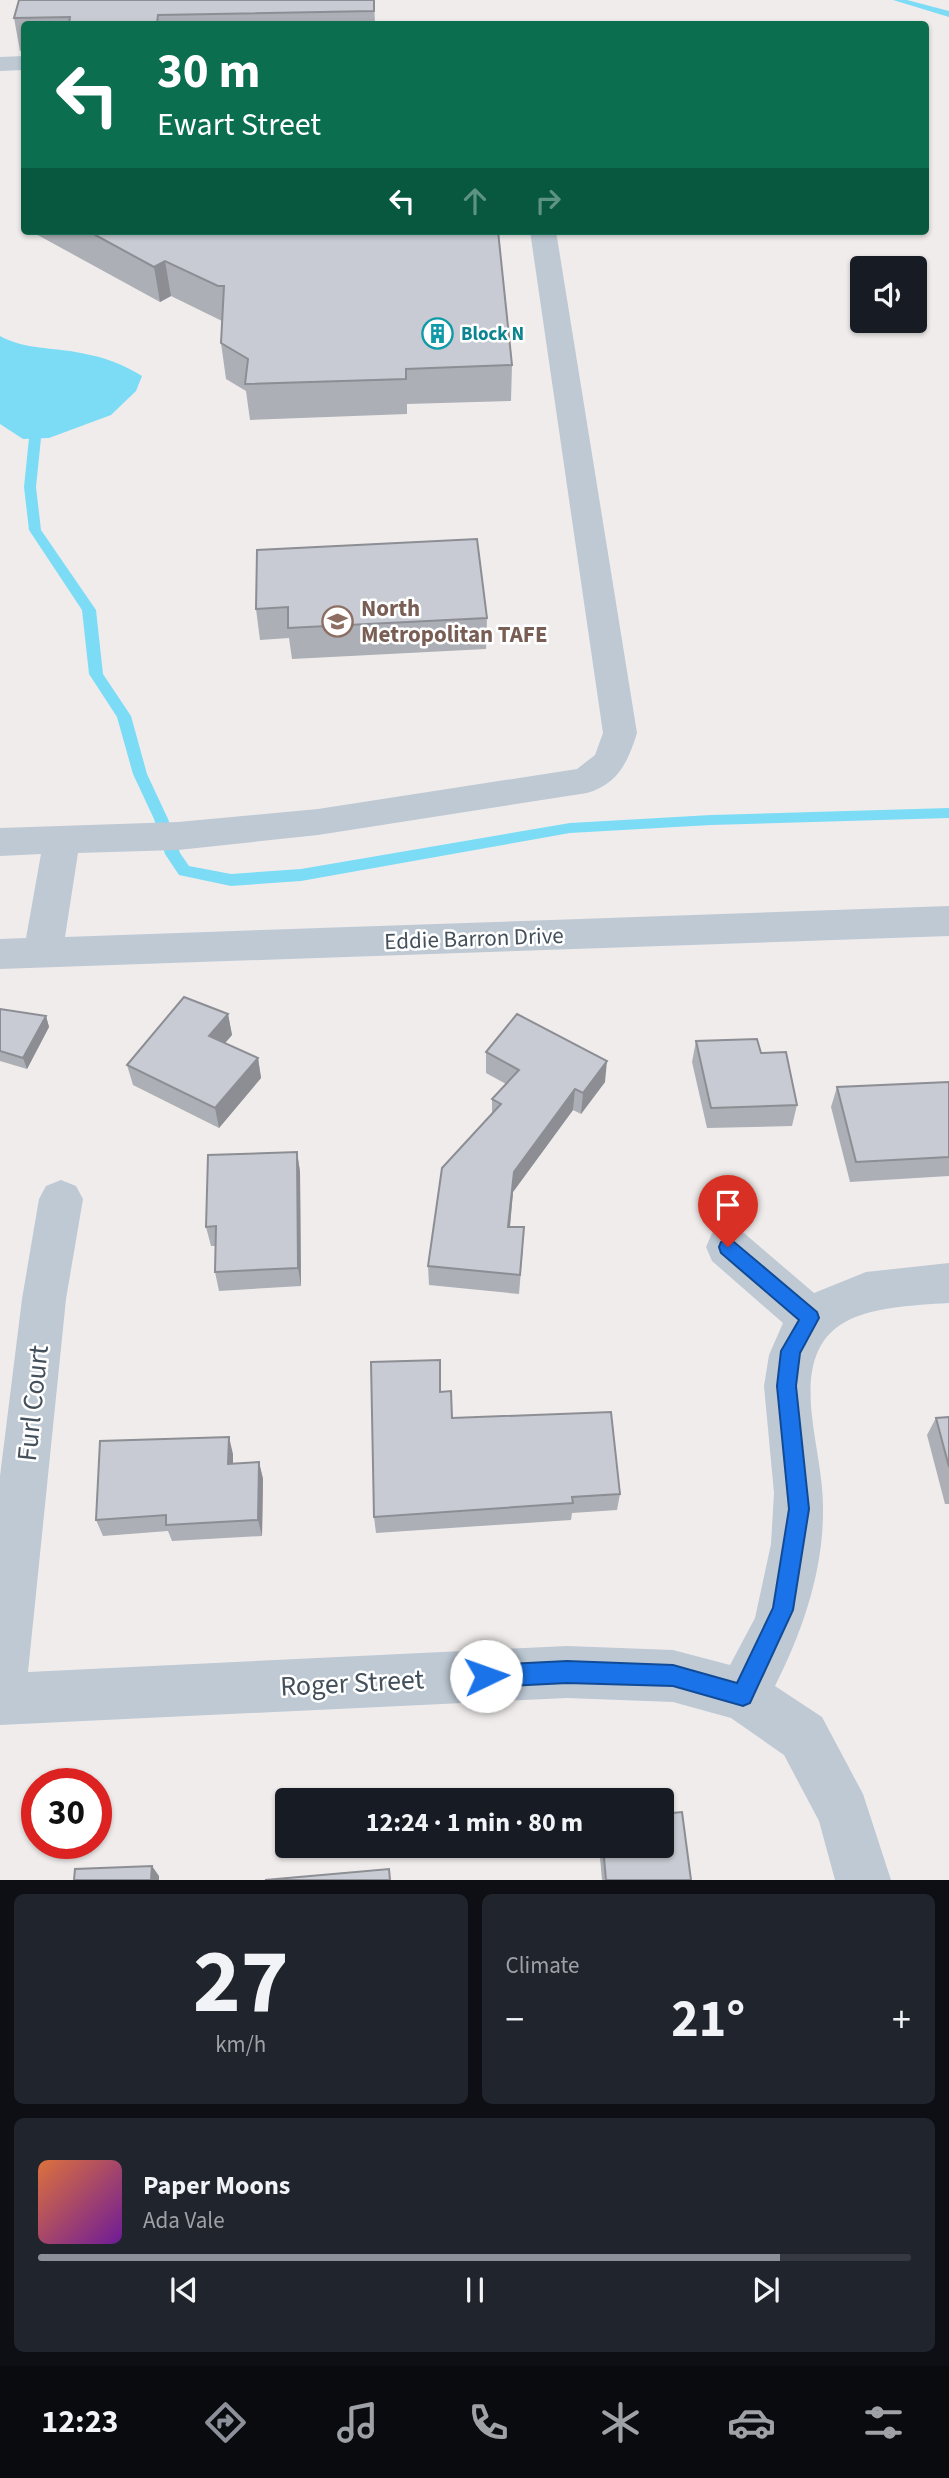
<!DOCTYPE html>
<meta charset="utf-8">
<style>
:root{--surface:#171b24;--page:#20242c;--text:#f1f3f6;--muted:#9ea1a6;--line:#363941;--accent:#8c9099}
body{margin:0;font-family:"Source Sans 3",sans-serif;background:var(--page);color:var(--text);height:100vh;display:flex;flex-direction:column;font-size:26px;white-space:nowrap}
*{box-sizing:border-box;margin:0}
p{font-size:23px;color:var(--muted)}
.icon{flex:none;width:38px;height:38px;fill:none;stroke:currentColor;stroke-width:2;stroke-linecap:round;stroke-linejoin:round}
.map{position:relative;height:1880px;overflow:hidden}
.sheet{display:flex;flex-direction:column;gap:14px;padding:14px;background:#0d0f14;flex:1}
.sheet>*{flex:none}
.guide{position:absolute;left:21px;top:21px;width:908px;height:214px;border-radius:7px;box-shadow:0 2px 5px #0004;background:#0b6e4f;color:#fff;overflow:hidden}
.controls{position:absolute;left:850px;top:256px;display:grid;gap:14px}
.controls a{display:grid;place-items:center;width:77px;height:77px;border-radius:7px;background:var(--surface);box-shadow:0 2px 5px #0004;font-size:35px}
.speed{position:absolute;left:21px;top:1768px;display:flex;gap:14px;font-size:35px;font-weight:700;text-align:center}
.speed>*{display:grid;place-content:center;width:91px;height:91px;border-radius:50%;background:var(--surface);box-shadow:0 2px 5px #0004;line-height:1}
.speed .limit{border:10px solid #d22;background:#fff;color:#111}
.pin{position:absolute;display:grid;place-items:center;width:60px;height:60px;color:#fff;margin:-72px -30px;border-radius:50% 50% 50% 0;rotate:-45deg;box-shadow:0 0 7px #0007}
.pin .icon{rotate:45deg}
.me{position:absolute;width:77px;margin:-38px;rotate:87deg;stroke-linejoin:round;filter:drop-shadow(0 0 5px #0008)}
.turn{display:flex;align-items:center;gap:24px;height:147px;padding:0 21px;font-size:32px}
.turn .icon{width:91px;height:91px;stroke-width:2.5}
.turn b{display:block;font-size:49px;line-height:60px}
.lanes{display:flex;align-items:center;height:66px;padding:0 21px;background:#0003;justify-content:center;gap:35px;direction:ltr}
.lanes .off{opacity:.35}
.big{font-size:52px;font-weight:700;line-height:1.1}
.sheet .card{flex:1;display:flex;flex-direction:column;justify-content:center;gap:10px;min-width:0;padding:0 24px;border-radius:10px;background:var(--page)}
.sheet .dial{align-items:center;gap:0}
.dial b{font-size:91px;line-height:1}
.song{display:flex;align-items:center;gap:21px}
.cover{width:84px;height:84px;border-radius:10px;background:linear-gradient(135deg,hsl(20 70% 55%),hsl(280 70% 35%))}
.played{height:7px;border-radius:4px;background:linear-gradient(90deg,var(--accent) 85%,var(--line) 85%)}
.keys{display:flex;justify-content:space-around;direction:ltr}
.heat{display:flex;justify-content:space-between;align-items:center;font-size:38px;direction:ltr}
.sheet .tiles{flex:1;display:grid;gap:14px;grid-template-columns:1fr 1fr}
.card:last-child{grid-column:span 2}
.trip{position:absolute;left:275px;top:1788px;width:399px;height:70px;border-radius:7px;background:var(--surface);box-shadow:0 2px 5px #0004;font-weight:700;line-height:70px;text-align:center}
.dock{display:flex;height:112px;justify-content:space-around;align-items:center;background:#090b0e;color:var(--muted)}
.dock .icon{width:49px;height:49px}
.dock .on{color:var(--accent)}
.dock b{font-size:32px;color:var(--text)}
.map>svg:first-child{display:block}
.water{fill:#7cdcf6}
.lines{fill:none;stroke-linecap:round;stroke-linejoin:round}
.stream{fill:#7cdcf6;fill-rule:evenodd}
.minor{fill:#bec9d4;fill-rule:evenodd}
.wall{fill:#acafb5}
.shaded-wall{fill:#8c8e94}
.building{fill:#c8cbd3;stroke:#8c8e94;stroke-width:2}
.route{fill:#1a73e8;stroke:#114b97;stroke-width:2}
.labels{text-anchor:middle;stroke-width:5;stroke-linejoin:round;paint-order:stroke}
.far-culture-label{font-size:19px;font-weight:bold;fill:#0d838f;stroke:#fff;text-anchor:start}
.education-label{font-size:23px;font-weight:bold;fill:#785e54;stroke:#fff;text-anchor:start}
.street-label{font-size:23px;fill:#43505c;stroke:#fff}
.near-street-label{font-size:28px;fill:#43505c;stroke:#fff}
</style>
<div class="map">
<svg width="949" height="1880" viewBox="0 0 949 1880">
<rect width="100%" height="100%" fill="#f0ecec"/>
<path class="water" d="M0 336C26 350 52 347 81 353 103 357 123 364 142 376L136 391 111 415 49 438 23 439 0 424Z"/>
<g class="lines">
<path class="stream" d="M893 0H907L949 11V17Z
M35 434 41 438 36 487 41 530 96 610 103 674 131 716 147 774 168 819 180 853 189 866 231 874 301 869 570 823 711 815 949 808V818L711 825 570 833 301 881 231 886 179 875 165 854 154 819 133 774 117 717 89 674 82 610 29 530 24 487 29 438Z"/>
<path class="minor" d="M24 56V70L0 71V57Z
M530 231H556L637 733C628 762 618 784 587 793L318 835 178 850 78 853 65 937 949 906V936L0 969V939L26 938 41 854 0 856V828L178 822 318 809 577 769 595 755 603 733Z
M61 1180 76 1186 83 1199 66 1299 28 1672 567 1646 673 1650 730 1665 755 1618 771 1544 774 1493 764 1386 769 1355 783 1323 712 1261 706 1247 712 1233 728 1227 744 1233 814 1293 866 1272 949 1263V1303C865 1308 800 1312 812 1416 815 1446 823 1476 823 1507 824 1569 803 1631 775 1686L822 1717 863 1794 891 1880H835L819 1821 784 1755 731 1718 673 1702 567 1698 0 1725V1476L22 1299 39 1199 46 1186Z"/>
</g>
<path class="wall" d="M374 0 375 24H24V51H20L14 18Z
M34 231H498L512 365 511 401 407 404V414L250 420 246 391 226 379 221 343 222 321 171 296 160 302 34 233Z
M257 550 487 618 486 649 292 659 289 638 260 640 256 609Z
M0 1009 46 1016 49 1027 27 1069 0 1061Z
M228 1014 232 1035 225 1043 258 1058 261 1078 219 1128 133 1085 127 1065Z
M696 1041 761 1053 797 1105 792 1126 707 1128 692 1062Z
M486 1052 605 1082 581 1114 573 1110 513 1192 510 1227 523 1247 519 1294 429 1285 428 1266 492 1113V1099L506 1084 486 1073Z
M949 1082V1176L850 1182 831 1107 837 1087Z
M297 1152 300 1172 301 1286 219 1291 215 1272V1246H211L206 1227Z
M441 1392 452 1418 620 1494 617 1510 572 1513 571 1520 376 1533 374 1517Z
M949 1417V1504H945L927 1435 936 1418Z
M233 1454V1464L259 1462 263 1479 262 1536 172 1541 168 1531 103 1536 96 1520Z
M599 1846H662L691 1880H602Z"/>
<path class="shaded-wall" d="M165 261 171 296 160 302 154 267Z
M228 1014 232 1035 213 1057 209 1036Z
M46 1016 49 1027 27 1069 23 1058Z
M258 1058 261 1078 219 1128 215 1108Z
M607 1061 605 1082 581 1114 583 1093Z
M575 1089 573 1110 513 1192 508 1247V1227L514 1172Z
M297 1152 300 1172 301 1286 298 1268Z
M229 1437 233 1454V1481L228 1464Z
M259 1462 263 1479 262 1536 258 1520Z
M152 1866 159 1876V1880H151Z"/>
<path class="building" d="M19 0H374V11L158 15 157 24H69L70 17 14 18Z
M88 231H498L512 365 406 369V379L245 384 248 359 221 343 224 286H218L165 261 154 267Z
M477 539 487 618 288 628V607L256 609 257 550Z
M184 997 228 1014 209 1036 258 1058 215 1108 127 1065Z
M0 1009 46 1016 23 1058 0 1051Z
M517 1014 607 1061 583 1093 575 1089 514 1172 508 1227H524L520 1275 428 1266 442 1168 501 1104 492 1099 519 1070 486 1052Z
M757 1039 761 1053 786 1052 797 1105 711 1108 696 1041Z
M949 1082V1157L856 1162 837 1087Z
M297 1152 298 1268 215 1272 216 1226 206 1227 208 1155Z
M440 1360V1392L451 1391 452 1418 611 1412 620 1494 572 1497 573 1503 374 1517 371 1362Z
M949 1417V1467L936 1418Z
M229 1437 228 1464 259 1462 258 1520 166 1525V1515L96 1520 100 1441Z
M682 1812 691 1880H606L603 1846H662V1814Z
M152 1866 151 1880H74L75 1869Z
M389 1869 390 1880H265Z"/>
<path class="route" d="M728 1239 734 1242 817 1312 819 1318 800 1353 796 1386 809 1509 793 1610 750 1703 743 1706 673 1686 567 1683 486 1687 478 1683 475 1676 478 1668 486 1665 567 1661 673 1665 737 1683 773 1608 789 1509 777 1386 781 1351 799 1320 721 1253 719 1247 721 1242Z"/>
<defs>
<symbol id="building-ring" viewBox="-11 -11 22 22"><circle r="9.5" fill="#fff" stroke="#0f9aa8" stroke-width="1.5"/><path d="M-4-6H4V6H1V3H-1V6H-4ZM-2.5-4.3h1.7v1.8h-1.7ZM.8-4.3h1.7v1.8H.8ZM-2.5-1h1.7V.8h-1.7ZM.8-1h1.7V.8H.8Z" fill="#0f9aa8"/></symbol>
<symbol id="university-ring" viewBox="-11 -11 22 22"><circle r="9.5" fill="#fff" stroke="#8d6e63" stroke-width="1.5"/><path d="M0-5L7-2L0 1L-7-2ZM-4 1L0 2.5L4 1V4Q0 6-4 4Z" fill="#8d6e63"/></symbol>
</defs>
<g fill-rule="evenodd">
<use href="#building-ring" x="420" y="316" width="35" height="35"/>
<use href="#university-ring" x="320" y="604" width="35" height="35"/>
</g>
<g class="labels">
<g class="far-culture-label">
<text x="461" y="340">Block N</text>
</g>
<g class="education-label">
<text x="361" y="616">North<tspan x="361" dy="26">Metropolitan TAFE</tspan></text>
</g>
<g class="street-label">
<text transform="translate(474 938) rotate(-2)" y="8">Eddie Barron Drive</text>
</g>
<g class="near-street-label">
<text transform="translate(32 1403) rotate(-84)" y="10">Furl Court</text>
<text transform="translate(352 1682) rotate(-3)" y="10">Roger Street</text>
</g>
</g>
</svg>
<div class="controls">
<a><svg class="icon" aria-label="sound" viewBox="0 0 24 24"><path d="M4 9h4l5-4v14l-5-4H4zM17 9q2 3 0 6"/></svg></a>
</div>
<div class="speed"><div class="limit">30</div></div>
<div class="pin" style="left:728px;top:1247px;background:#d93025"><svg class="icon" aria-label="arrive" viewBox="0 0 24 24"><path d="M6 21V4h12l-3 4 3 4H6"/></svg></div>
<svg class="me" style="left:486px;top:1676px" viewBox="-20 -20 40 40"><circle r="19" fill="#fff"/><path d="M0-13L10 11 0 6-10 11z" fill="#1a73e8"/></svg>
<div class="trip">12:24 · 1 min · 80 m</div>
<div class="guide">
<div class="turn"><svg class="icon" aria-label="left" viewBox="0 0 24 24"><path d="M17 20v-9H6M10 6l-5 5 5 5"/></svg><div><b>30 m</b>Ewart Street</div></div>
<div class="lanes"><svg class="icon" aria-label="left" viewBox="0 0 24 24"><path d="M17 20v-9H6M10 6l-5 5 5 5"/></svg><svg class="icon off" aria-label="ahead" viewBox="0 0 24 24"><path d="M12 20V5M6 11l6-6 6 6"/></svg><svg class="icon off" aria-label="right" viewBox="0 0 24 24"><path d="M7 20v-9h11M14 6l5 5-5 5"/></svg></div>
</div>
</div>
<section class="sheet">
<div class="tiles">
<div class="card dial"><b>27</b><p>km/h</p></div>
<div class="card"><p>Climate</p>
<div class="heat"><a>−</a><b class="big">21°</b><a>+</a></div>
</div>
<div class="card">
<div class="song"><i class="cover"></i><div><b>Paper Moons</b><p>Ada Vale</p></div></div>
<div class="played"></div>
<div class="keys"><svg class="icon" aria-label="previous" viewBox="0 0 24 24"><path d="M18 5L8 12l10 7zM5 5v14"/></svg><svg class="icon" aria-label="pause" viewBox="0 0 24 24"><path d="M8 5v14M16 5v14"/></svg><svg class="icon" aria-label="next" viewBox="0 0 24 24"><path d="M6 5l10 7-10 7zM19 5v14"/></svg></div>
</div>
</div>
</section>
<nav class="dock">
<b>12:23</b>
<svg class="icon on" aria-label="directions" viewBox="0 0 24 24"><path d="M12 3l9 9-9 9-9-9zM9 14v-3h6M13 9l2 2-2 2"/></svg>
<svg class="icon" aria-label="music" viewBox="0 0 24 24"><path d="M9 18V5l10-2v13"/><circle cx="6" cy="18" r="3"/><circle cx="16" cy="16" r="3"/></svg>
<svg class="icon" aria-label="phone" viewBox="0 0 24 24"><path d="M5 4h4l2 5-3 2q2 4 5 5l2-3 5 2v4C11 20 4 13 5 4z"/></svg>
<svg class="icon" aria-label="climate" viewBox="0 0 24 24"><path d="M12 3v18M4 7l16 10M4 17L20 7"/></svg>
<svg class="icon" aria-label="car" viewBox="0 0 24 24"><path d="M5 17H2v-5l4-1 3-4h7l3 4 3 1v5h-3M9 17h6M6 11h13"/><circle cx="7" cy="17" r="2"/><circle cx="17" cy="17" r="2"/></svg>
<svg class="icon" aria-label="filters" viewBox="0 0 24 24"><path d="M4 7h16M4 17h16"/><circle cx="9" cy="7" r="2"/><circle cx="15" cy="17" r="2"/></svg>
</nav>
